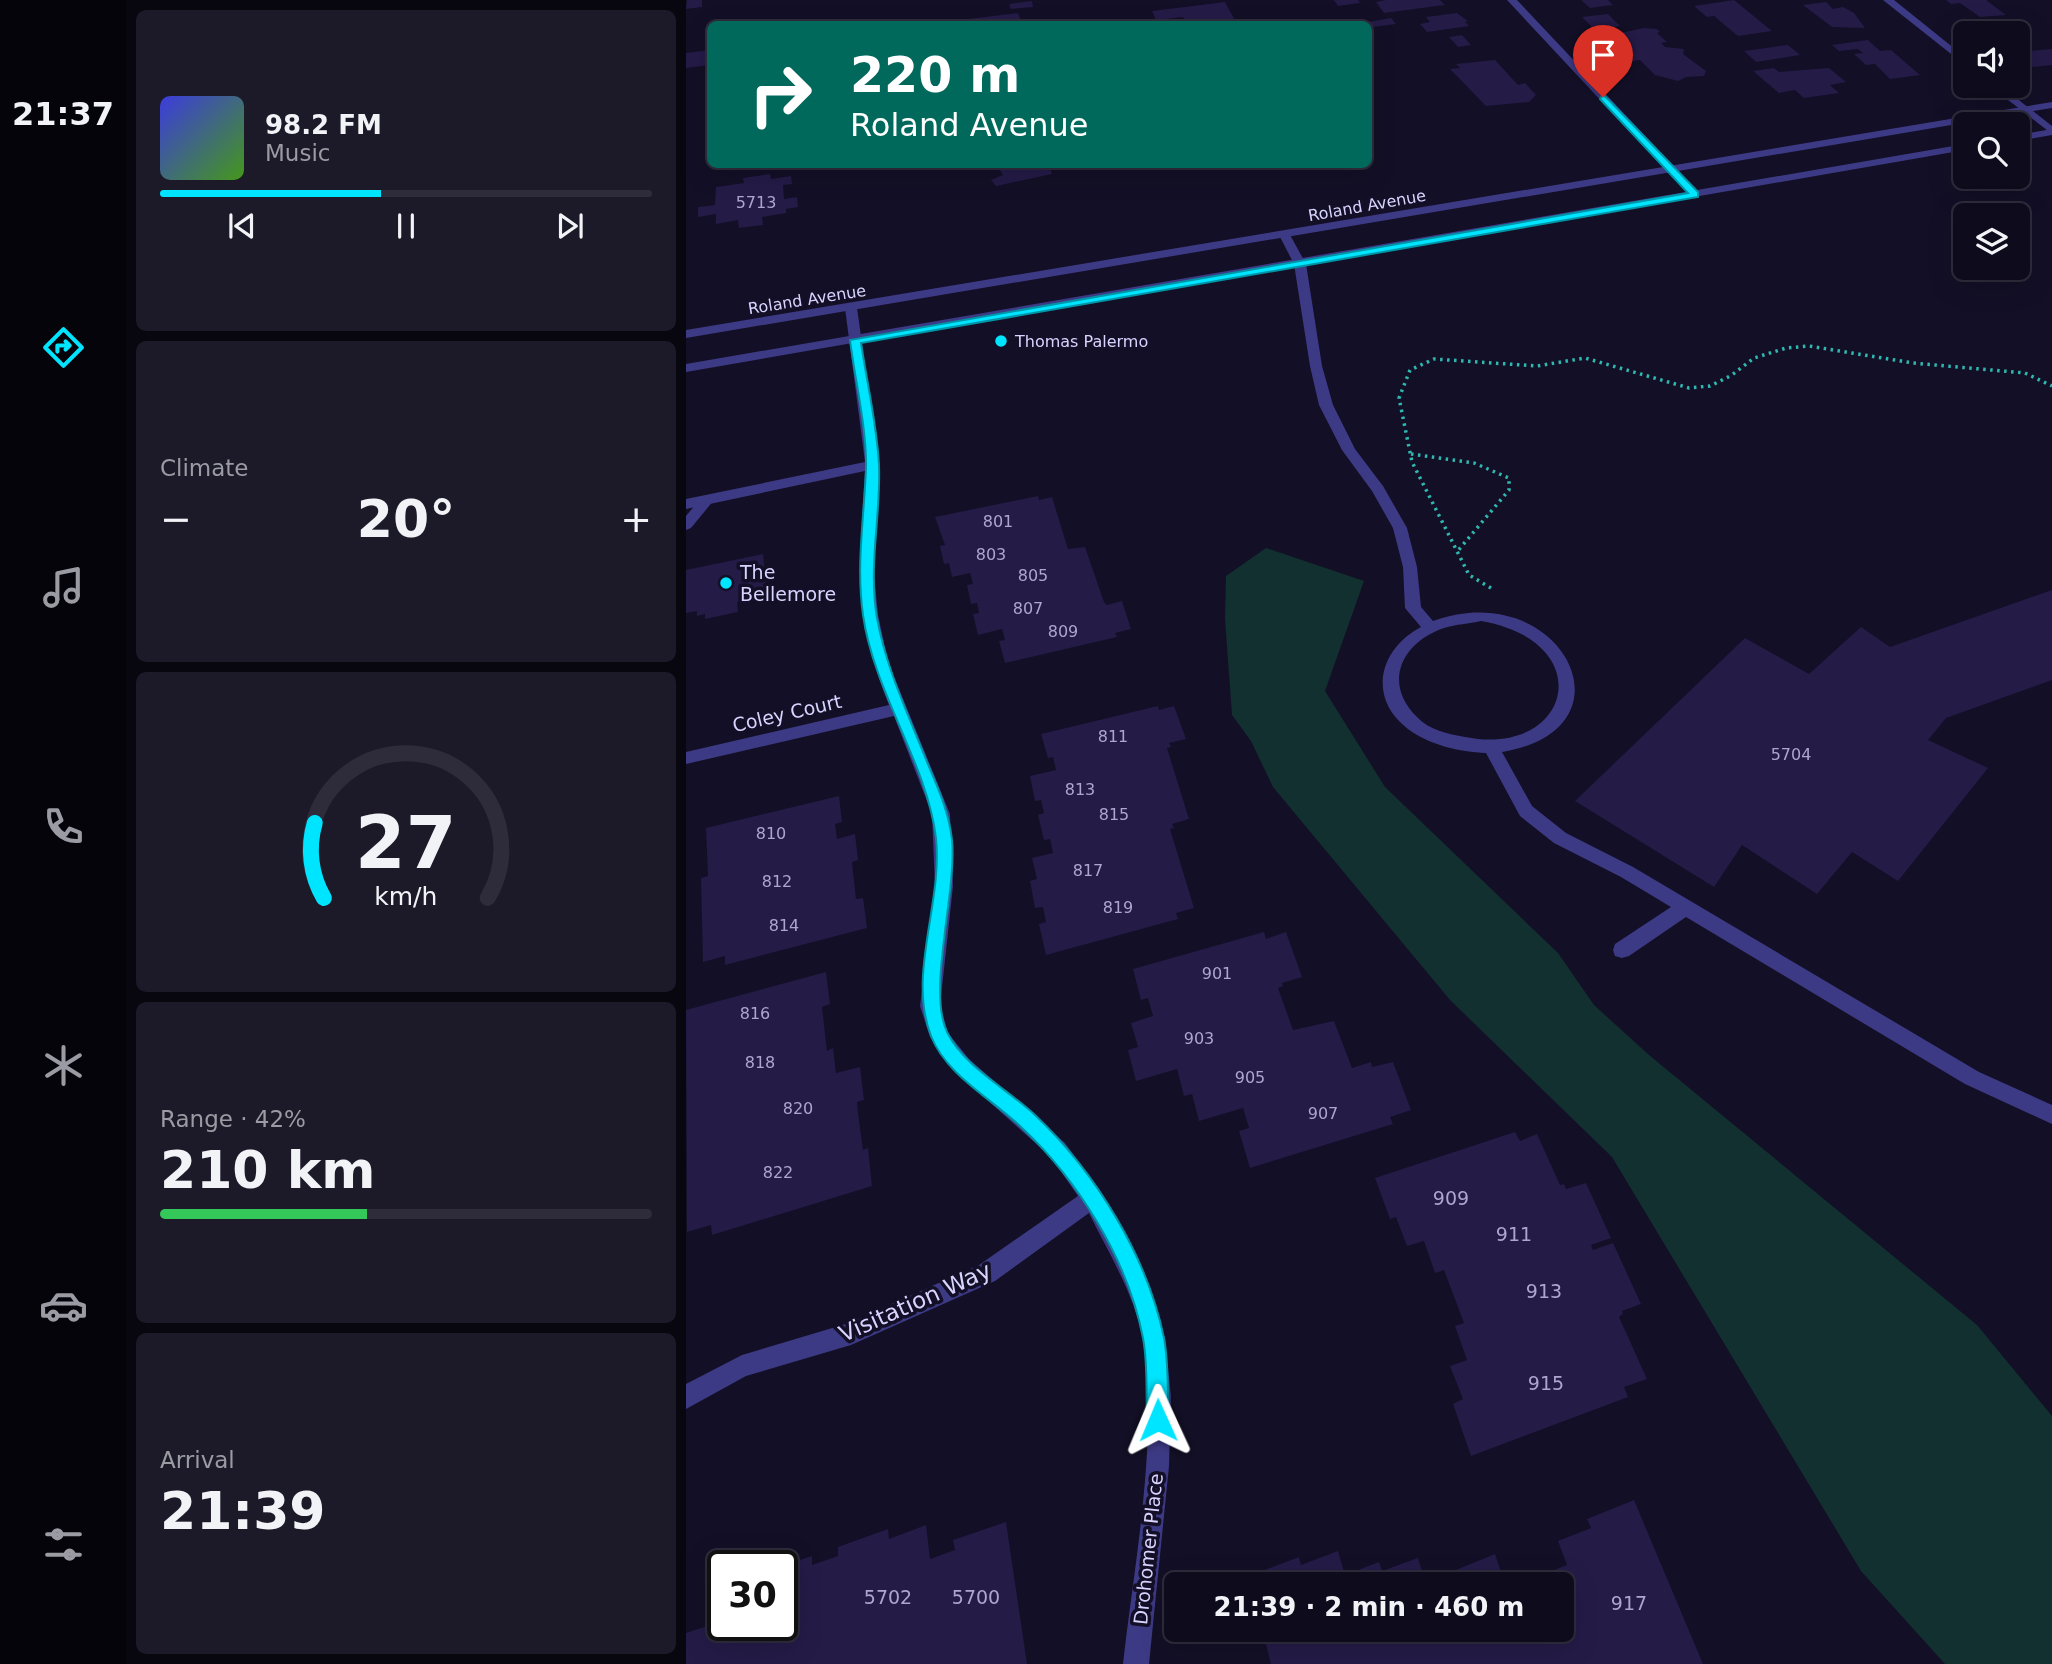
<!DOCTYPE html>
<meta charset="utf-8">
<style>
:root{--surface:#0e0b1c;--page:#1c1929;--text:#f1f3f6;--muted:#9b9ba3;--line:#2e2b3b;--accent:#00e5ff}
body{margin:0;font-family:"DejaVu Sans",sans-serif;background:var(--page);color:var(--text);height:100vh;display:flex;flex-direction:column;font-size:26px;white-space:nowrap}
*{box-sizing:border-box;margin:0}
p{font-size:23px;color:var(--muted)}
.icon{flex:none;width:38px;height:38px;fill:none;stroke:currentColor;stroke-width:2;stroke-linecap:round;stroke-linejoin:round}
.map{position:relative;flex:1;overflow:hidden}
.sheet{display:flex;flex-direction:column;gap:10px;padding:10px;background:#08060f;width:560px}
.sheet>*{flex:none}
.top-card{position:absolute;left:21px;top:21px;width:665px;height:147px;border-radius:10px;box-shadow:0 7px 28px #0002,0 0 0 2px var(--line);background:#00695c;color:#fff;overflow:hidden}
.controls{position:absolute;left:1267px;top:21px;display:grid;gap:14px}
.controls a{display:grid;place-items:center;width:77px;height:77px;border-radius:10px;background:var(--surface);box-shadow:0 7px 28px #0002,0 0 0 2px var(--line);font-size:35px}
.speed{position:absolute;left:21px;top:1550px;display:flex;gap:14px;font-size:35px;font-weight:700;text-align:center}
.speed>*{display:grid;place-content:center;width:91px;height:91px;border-radius:50%;background:var(--surface);box-shadow:0 7px 28px #0002,0 0 0 2px var(--line);line-height:1}
.speed .limit{border:4px solid #111;border-radius:10px;background:#fff;color:#111}
.pin{position:absolute;display:grid;place-items:center;width:60px;height:60px;color:#fff;margin:-72px -30px;border-radius:50% 50% 50% 0;rotate:-45deg;box-shadow:0 0 7px #0007}
.pin .icon{rotate:45deg}
.me{position:absolute;width:77px;margin:-38px;rotate:359deg;stroke-linejoin:round;filter:drop-shadow(0 0 5px #0008)}
.turn{display:flex;align-items:center;gap:24px;height:147px;padding:0 28px;font-size:32px}
.turn .icon{width:91px;height:91px;stroke-width:2.5}
.turn b{display:block;font-size:49px;line-height:60px}
.big{font-size:52px;font-weight:700;line-height:1.1}
.sheet .tile{flex:1;display:flex;flex-direction:column;justify-content:center;gap:10px;min-width:0;padding:0 24px;border-radius:10px;background:var(--page)}
.sheet .dial{align-items:center;gap:0}
.dial svg{height:182px;overflow:visible;fill:none;stroke:var(--line);stroke-width:7;stroke-linecap:round;text-anchor:middle}
.dial text{fill:var(--text);stroke:none}
.song{display:flex;align-items:center;gap:21px}
.cover{width:84px;height:84px;border-radius:10px;background:linear-gradient(135deg,hsl(240 70% 55%),hsl(100 70% 35%))}
.played{height:7px;border-radius:4px;background:linear-gradient(90deg,var(--accent) 45%,var(--line) 45%)}
.keys{display:flex;justify-content:space-around;direction:ltr}
.heat{display:flex;justify-content:space-between;align-items:center;font-size:38px;direction:ltr}
.charge{height:10px;border-radius:5px;background:linear-gradient(90deg,#34c759 42%,var(--line) 0)}
.trip{position:absolute;left:478px;top:1572px;width:410px;height:70px;border-radius:10px;background:var(--surface);box-shadow:0 7px 28px #0002,0 0 0 2px var(--line);font-weight:700;line-height:70px;text-align:center}
main{display:flex;flex:1;min-height:0}
.dock{display:flex;flex-direction:column;width:126px;justify-content:space-around;align-items:center;background:#06040b;color:var(--muted)}
.dock .icon{width:49px;height:49px}
.dock .selected{color:var(--accent)}
.dock b{font-size:32px;color:var(--text)}
.map>svg:first-child{display:block}
.green{fill:#12302f}
.building{fill:#241b47}
.lines{fill:none;stroke-linecap:round;stroke-linejoin:round}
.path{stroke:#2fb8b0;stroke-width:3.5;stroke-dasharray:2.5 4.5;stroke-linecap:butt}
.service{fill:#3d3a85;fill-rule:evenodd}
.minor{fill:#3d3a85;fill-rule:evenodd}
.tertiary{fill:#3d3a85;fill-rule:evenodd}
.route{fill:#00e5ff;stroke:#0095a6;stroke-width:2}
.poi-dot{fill:#00e5ff;stroke:#130f26;stroke-width:2.5}
.labels{text-anchor:middle;stroke-width:7;stroke-linejoin:round;paint-order:stroke}
.number-label{font-size:16px;fill:#aca6d1}
.far-street-label{font-size:16px;fill:#d9d4ff;stroke:#130f26}
.far-poi-label{font-size:16px;fill:#d9d4ff;stroke:#130f26;text-anchor:start}
.poi-label{font-size:19px;fill:#d9d4ff;stroke:#130f26;text-anchor:start}
.street-label{font-size:19px;fill:#d9d4ff;stroke:#130f26}
.near-number-label{font-size:19px;fill:#aca6d1}
.near-street-label{font-size:23px;fill:#d9d4ff;stroke:#130f26}
</style>
<main>
<nav class="dock">
<b>21:37</b>
<svg class="icon selected" aria-label="directions" viewBox="0 0 24 24"><path d="M12 3l9 9-9 9-9-9zM9 14v-3h6M13 9l2 2-2 2"/></svg>
<svg class="icon" aria-label="music" viewBox="0 0 24 24"><path d="M9 18V5l10-2v13"/><circle cx="6" cy="18" r="3"/><circle cx="16" cy="16" r="3"/></svg>
<svg class="icon" aria-label="phone" viewBox="0 0 24 24"><path d="M5 4h4l2 5-3 2q2 4 5 5l2-3 5 2v4C11 20 4 13 5 4z"/></svg>
<svg class="icon" aria-label="climate" viewBox="0 0 24 24"><path d="M12 3v18M4 7l16 10M4 17L20 7"/></svg>
<svg class="icon" aria-label="car" viewBox="0 0 24 24"><path d="M5 17H2v-5l4-1 3-4h7l3 4 3 1v5h-3M9 17h6M6 11h13"/><circle cx="7" cy="17" r="2"/><circle cx="17" cy="17" r="2"/></svg>
<svg class="icon" aria-label="filters" viewBox="0 0 24 24"><path d="M4 7h16M4 17h16"/><circle cx="9" cy="7" r="2"/><circle cx="15" cy="17" r="2"/></svg>
</nav>
<section class="sheet">
<div class="tile">
<div class="song"><i class="cover"></i><div><b>98.2 FM</b><p>Music</p></div></div>
<div class="played"></div>
<div class="keys"><svg class="icon" aria-label="previous" viewBox="0 0 24 24"><path d="M18 5L8 12l10 7zM5 5v14"/></svg><svg class="icon" aria-label="pause" viewBox="0 0 24 24"><path d="M8 5v14M16 5v14"/></svg><svg class="icon" aria-label="next" viewBox="0 0 24 24"><path d="M6 5l10 7-10 7zM19 5v14"/></svg></div>
</div>
<div class="tile"><p>Climate</p>
<div class="heat"><a>−</a><b class="big">20°</b><a>+</a></div>
</div>
<div class="tile dial"><svg viewBox="0 0 100 80">
<path d="M14 69A42 42 0 1 1 86 69"/>
<path d="M14 69A42 42 0 0 1 10 36" stroke="#00e5ff"/>
<text x="50" y="56" font-size="32" font-weight="700">27</text>
<text x="50" y="72" font-size="11">km/h</text>
</svg></div>
<div class="tile"><p>Range · 42%</p><b class="big">210 km</b><div class="charge"></div></div>
<div class="tile"><p>Arrival</p><b class="big">21:39</b></div>
</section>
<div class="map">
<svg width="1366" height="1664" viewBox="0 0 1366 1664">
<rect width="100%" height="100%" fill="#130f26"/>
<path class="green" d="M580 548 678 581 639 691 699 787 872 953 908 1005 963 1055 1291 1325 1366 1416V1664H1259L1175 1571 926 1157 764 1000 587 787 565 741 546 715 539 619 540 576Z"/>
<path class="building" d="M1 0H16V7L0 9Z
M648 0H672L674 3 652 6Z
M700 0H754L759 5 698 13 690 2Z
M895 0H922L927 5 904 8Z
M1048 0 1081 27 1086 31 1052 36 1028 16 1021 17 1008 6Z
M1260 0H1300L1320 15 1294 17 1274 3 1265 4Z
M346 1 347 7 325 9 323 4Z
M539 2 551 24H500L497 17 470 20 466 11Z
M1140 2 1147 9 1157 7 1168 13 1179 28 1146 27 1117 5Z
M332 13 336 24 258 22 274 20Z
M771 13 782 21 779 22 783 26 741 32 734 24 744 22 740 17Z
M922 14 934 26 909 30 896 17Z
M705 18 710 24 687 27 671 24Z
M1322 24 1336 34 1310 33 1301 27Z
M958 28 971 29 974 32 971 33 981 42 975 43 979 47 998 49 997 54 1020 71 1018 76 1000 77 992 81 969 75 954 60 946 61 925 40 915 37Z
M776 35 785 45 772 47 763 37Z
M1182 40 1194 51 1205 50 1234 75 1204 79 1189 64 1180 65 1168 54 1177 53 1172 49 1153 51 1146 45Z
M1102 45 1114 55 1070 62 1058 51Z
M1366 49V65L1347 67 1332 55V52Z
M24 50V65L0 68V53Z
M809 60 832 85 839 83 850 95 843 102 800 106 764 69 774 68 770 64Z
M1088 68 1093 72 1143 68 1160 82 1144 85 1153 93 1118 98 1109 90 1093 93 1067 71Z
M310 164H362L366 174 310 186 305 180 317 175Z
M84 174 85 179 105 176 106 184 97 185 98 199 111 197 112 207 100 209V213L76 217 77 225 53 228 52 220 30 224V214L12 217V207L29 205 30 187 58 183 57 178Z
M352 496 353 500 366 497 382 549 399 547 418 602 421 605 436 601 445 629 429 633 431 637 319 663 313 641 319 640 316 629 292 635 287 614 293 613 291 603 285 604 281 585 287 584 284 573 266 577 263 563 258 564 254 546 259 545 249 517Z
M77 554 81 596 51 602 52 612 19 619V614L11 616V611L0 613V570Z
M1366 590V680L1260 718 1242 740 1302 768 1212 881 1166 852 1131 894 1056 845 1028 887 889 801 1059 638 1123 674 1175 627 1204 647Z
M472 706 473 710 488 706 500 739 483 743 485 747 481 748 503 819 486 824 488 828 484 829 508 908 490 913 492 919 360 955 353 924 360 922 357 907 349 908 344 881 351 879 346 858 367 853 364 839 358 840 352 815 358 813 355 800 349 801 344 776 370 770 367 757 362 758 355 734Z
M153 796 156 822 149 824 151 839 169 834 172 860 166 862 170 899 177 898 181 928 39 965V956L17 962 15 878 22 876 20 828Z
M578 932 580 939 600 932 616 977 596 983 597 986 592 988 607 1030 648 1021 666 1068 685 1062 686 1067 707 1062 725 1110 704 1117 707 1124 564 1168 553 1131 563 1128 557 1108 513 1121 506 1094 498 1096 491 1069 450 1081 442 1050 452 1047 445 1023 467 1016 462 998 455 1000 447 969Z
M140 972 144 1004 136 1007 141 1051 147 1048 150 1073 174 1067 178 1100 171 1102 172 1113 177 1150 182 1148 186 1186 26 1235 25 1225 1 1232 0 1010Z
M829 1132 834 1141 851 1134 874 1185 878 1184 880 1189 900 1183 925 1238 905 1245 907 1250 927 1243 955 1304 936 1311 937 1314 933 1317 961 1379 938 1387 942 1397 785 1456 767 1404 777 1399 764 1366 781 1360 769 1326 778 1323 758 1270 749 1273 738 1241 721 1246 710 1217 704 1219 689 1178Z
M948 1500 1017 1664H585L576 1629H875V1584H846L845 1579 881 1565 872 1541 905 1528 901 1519Z
M320 1522 341 1664H0V1633L37 1621V1626H96V1566L126 1556V1565L152 1556V1547L202 1529 203 1539 240 1525 244 1559 269 1550 267 1540Z
M652 1551 659 1575 693 1562 696 1571 732 1558 740 1584H565L563 1576 613 1557 615 1565Z
M809 1554 819 1584H760L768 1580 765 1572Z"/>
<g class="lines">
<path class="path" d="M725 454 788 463 823 478V490L770 553
M805 588 783 575 726 462 713 398 724 370 748 359 851 366 899 358 1003 388 1024 386 1046 375 1068 358 1100 348 1123 346 1227 363 1339 373 1366 386"/>
<path class="service" d="M595 233H603L620 264 636 366 647 405 669 449 697 486 721 528 731 567 735 607 747 621C874 575 955 729 816 752L846 806 880 833 947 867 1293 1072 1366 1105V1124L1279 1084 1000 917 943 956 936 958 929 956 927 950 929 944 985 907 935 877 868 843 834 816 800 753C774 752 743 745 722 729 681 698 693 649 735 627L719 608 717 567 707 528 686 491 656 450 633 405 624 366 608 264 593 235ZM795 621C915 642 885 758 779 737 762 734 743 730 731 717 696 683 716 642 758 628 770 624 783 624 795 621Z
M21 495 28 500 5 528 0 530V516L16 497Z"/>
<path class="minor" d="M821 0H831L1013 193V197H1005Z
M1197 0H1208L1279 57V65Z
M1304 86H1315L1366 126V134Z
M165 304 171 308 193 465 187 565 192 615 202 662 264 814 267 886 254 1006 262 1033 283 1059 379 1143 414 1191 460 1278 479 1339 485 1397 483 1466 463 1664H437C448 1565 473 1438 457 1340 449 1295 423 1254 403 1213L309 1281 165 1345 60 1376 0 1409V1384L56 1355 163 1323 293 1265 392 1196 365 1157 269 1071 244 1037 234 1006 249 886 246 814 208 716 0 764V752L203 705C168 617 173 563 179 471L0 509V499L179 462 159 308Z"/>
<path class="tertiary" d="M1366 102V108L0 338V330Z
M1366 129V135L1332 141V135Z
M1279 144V150L0 372V364Z"/>
</g>
<path class="route" d="M917 94 1012 192V197L175 343C181 383 191 425 193 465 195 516 182 566 191 618 200 668 222 714 241 762 252 788 263 812 266 840 271 893 241 990 261 1032 279 1068 322 1089 350 1116 410 1173 461 1256 478 1338 483 1364 481 1393 483 1420L480 1428 472 1431 464 1428 461 1420C460 1393 462 1364 457 1338 442 1260 392 1180 335 1127 306 1099 260 1075 245 1036 221 974 257 903 250 838 241 763 188 693 177 615 170 566 178 518 180 469 181 429 169 380 164 340L1002 193 914 99Z"/>
<g class="poi-dot">
<circle cx="315" cy="341" r="7"/>
<circle cx="40" cy="583" r="7"/>
</g>
<g class="labels">
<g class="number-label">
<text x="70" y="208">5713</text>
<text x="312" y="527">801</text>
<text x="305" y="560">803</text>
<text x="347" y="581">805</text>
<text x="342" y="614">807</text>
<text x="377" y="637">809</text>
<text x="427" y="742">811</text>
<text x="1105" y="760">5704</text>
<text x="394" y="795">813</text>
<text x="428" y="820">815</text>
<text x="85" y="839">810</text>
<text x="402" y="876">817</text>
<text x="91" y="887">812</text>
<text x="432" y="913">819</text>
<text x="98" y="931">814</text>
<text x="531" y="979">901</text>
<text x="69" y="1019">816</text>
<text x="513" y="1044">903</text>
<text x="74" y="1068">818</text>
<text x="564" y="1083">905</text>
<text x="112" y="1114">820</text>
<text x="637" y="1119">907</text>
<text x="92" y="1178">822</text>
</g>
<g class="far-street-label">
<text transform="translate(681 205) rotate(-10)" y="6">Roland Avenue</text>
<text transform="translate(121 299) rotate(-9)" y="6">Roland Avenue</text>
</g>
<g class="far-poi-label">
<text x="329" y="347">Thomas Palermo</text>
</g>
<g class="poi-label">
<text x="54" y="579">The<tspan x="54" dy="22">Bellemore</tspan></text>
</g>
<g class="street-label">
<text transform="translate(101 713) rotate(-13)" y="7">Coley Court</text>
<text transform="translate(462 1549) rotate(-84)" y="7">Drohomer Place</text>
</g>
<g class="near-number-label">
<text x="765" y="1205">909</text>
<text x="828" y="1241">911</text>
<text x="858" y="1298">913</text>
<text x="860" y="1390">915</text>
<text x="202" y="1604">5702</text>
<text x="290" y="1604">5700</text>
<text x="943" y="1610">917</text>
</g>
<g class="near-street-label">
<text transform="translate(229 1302) rotate(-24)" y="8">Visitation Way</text>
</g>
</g>
</svg>
<div class="controls">
<a><svg class="icon" aria-label="sound" viewBox="0 0 24 24"><path d="M4 9h4l5-4v14l-5-4H4zM17 9q2 3 0 6"/></svg></a>
<a><svg class="icon" aria-label="search" viewBox="0 0 24 24"><circle cx="10" cy="10" r="6"/><path d="M15 15l6 6"/></svg></a>
<a><svg class="icon" aria-label="layers" viewBox="0 0 24 24"><path d="M12 4l9 5-9 5-9-5zM3 14l9 5 9-5"/></svg></a>
</div>
<div class="speed"><div class="limit">30</div></div>
<div class="pin" style="left:917px;top:97px;background:#d93025"><svg class="icon" aria-label="arrive" viewBox="0 0 24 24"><path d="M6 21V4h12l-3 4 3 4H6"/></svg></div>
<svg class="me" style="left:472px;top:1420px" viewBox="-20 -20 40 40"><path d="M0-17L14 15 0 8-14 15z" fill="#00e5ff" stroke="#fff" stroke-width="4"/></svg>
<div class="trip">21:39 · 2 min · 460 m</div>
<div class="top-card">
<div class="turn"><svg class="icon" aria-label="right" viewBox="0 0 24 24"><path d="M7 20v-9h11M14 6l5 5-5 5"/></svg><div><b>220 m</b>Roland Avenue</div></div>
</div>
</div>
</main>
